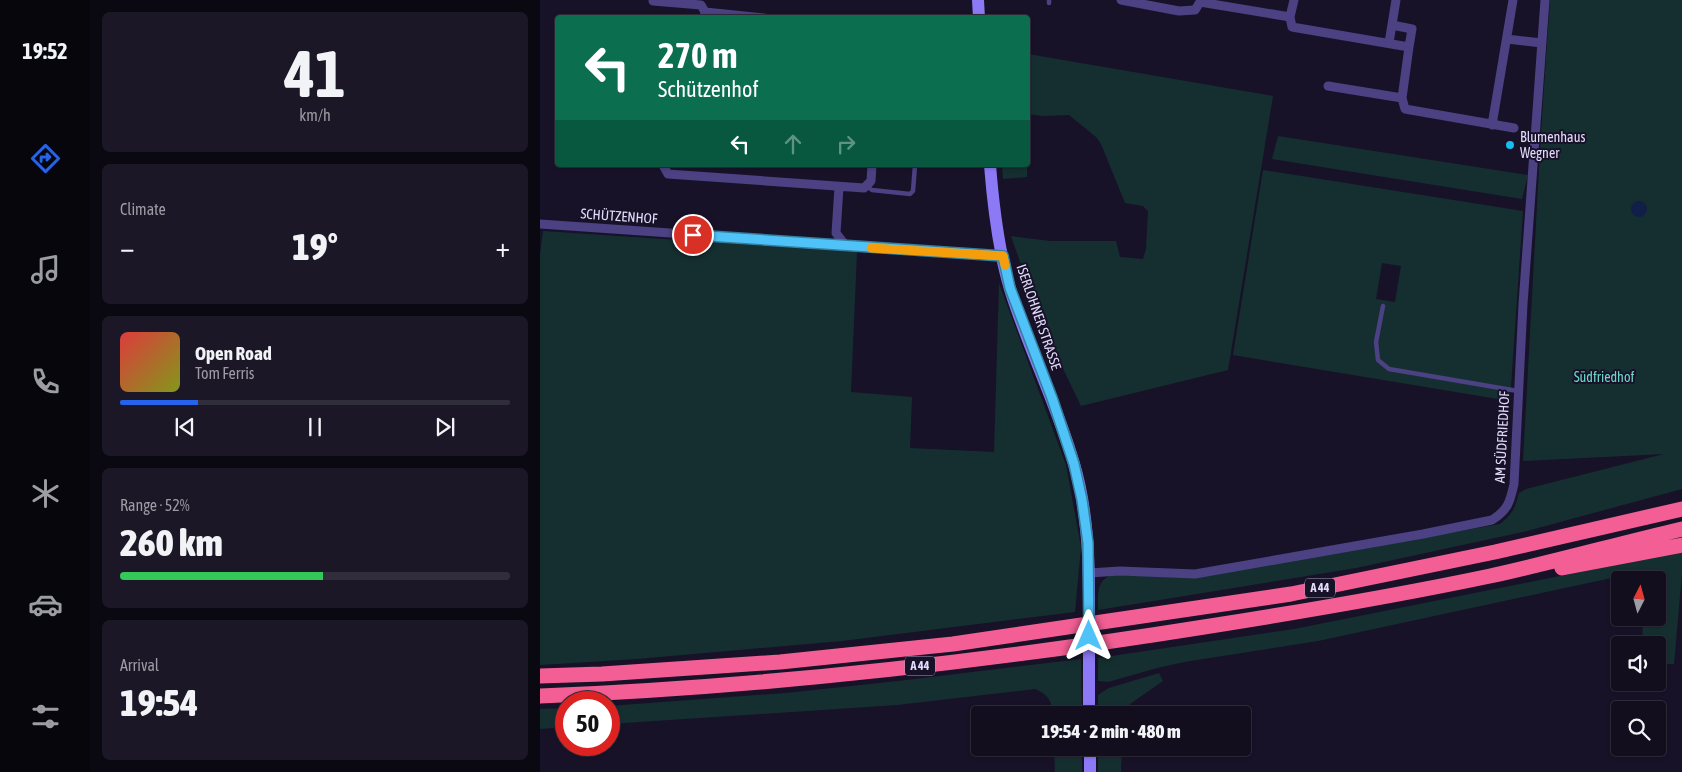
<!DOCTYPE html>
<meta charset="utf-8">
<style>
:root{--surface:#120e1e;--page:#1b1727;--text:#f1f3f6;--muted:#9c9ca4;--line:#312e3c;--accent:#2563eb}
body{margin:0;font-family:"Asap Condensed",sans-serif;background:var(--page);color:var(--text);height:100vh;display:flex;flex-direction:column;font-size:19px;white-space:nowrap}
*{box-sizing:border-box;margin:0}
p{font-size:16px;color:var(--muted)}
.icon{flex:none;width:28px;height:28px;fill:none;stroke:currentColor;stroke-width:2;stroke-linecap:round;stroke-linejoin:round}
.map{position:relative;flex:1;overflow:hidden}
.details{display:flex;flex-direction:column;gap:12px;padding:12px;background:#0a0810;width:450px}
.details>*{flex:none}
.hud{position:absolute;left:15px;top:15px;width:475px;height:152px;border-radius:5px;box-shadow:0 1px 4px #0004,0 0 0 1px var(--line);background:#0b6e4f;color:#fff;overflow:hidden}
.needle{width:32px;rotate:6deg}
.fabs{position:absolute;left:1071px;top:571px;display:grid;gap:10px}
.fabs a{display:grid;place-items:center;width:55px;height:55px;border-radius:5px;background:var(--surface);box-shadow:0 1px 4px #0004,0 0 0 1px var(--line);font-size:25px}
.speed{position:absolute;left:15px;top:691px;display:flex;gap:10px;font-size:25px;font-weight:700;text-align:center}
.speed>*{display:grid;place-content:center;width:65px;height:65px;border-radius:50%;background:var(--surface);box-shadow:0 1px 4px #0004,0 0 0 1px var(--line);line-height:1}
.speed .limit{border:8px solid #d22;background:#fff;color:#111}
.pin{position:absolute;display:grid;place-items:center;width:42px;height:42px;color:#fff;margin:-21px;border:2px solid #fff;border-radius:50%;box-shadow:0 1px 5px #0007}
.me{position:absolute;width:55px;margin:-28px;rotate:0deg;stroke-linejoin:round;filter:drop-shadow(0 0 4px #0008)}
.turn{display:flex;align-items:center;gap:18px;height:105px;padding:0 20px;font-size:22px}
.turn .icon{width:65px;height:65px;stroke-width:2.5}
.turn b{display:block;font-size:35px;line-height:42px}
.lanes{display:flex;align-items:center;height:48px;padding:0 20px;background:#0003;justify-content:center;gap:25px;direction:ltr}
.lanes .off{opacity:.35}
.big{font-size:38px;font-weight:800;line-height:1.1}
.details .card{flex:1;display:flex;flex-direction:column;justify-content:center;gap:8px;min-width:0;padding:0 18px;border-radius:8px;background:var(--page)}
.details .dial{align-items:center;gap:0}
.dial b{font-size:65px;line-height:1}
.song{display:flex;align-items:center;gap:15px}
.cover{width:60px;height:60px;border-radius:8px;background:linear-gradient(135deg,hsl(0 70% 55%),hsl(70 70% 35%))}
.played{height:5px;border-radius:2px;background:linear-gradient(90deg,var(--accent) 20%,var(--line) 20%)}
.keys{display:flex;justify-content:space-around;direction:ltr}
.heat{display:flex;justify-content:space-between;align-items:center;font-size:28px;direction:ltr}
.charge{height:8px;border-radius:4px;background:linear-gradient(90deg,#34c759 52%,var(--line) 0)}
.trip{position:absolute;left:431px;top:706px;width:280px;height:50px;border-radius:5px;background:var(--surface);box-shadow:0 1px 4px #0004,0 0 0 1px var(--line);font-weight:800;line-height:50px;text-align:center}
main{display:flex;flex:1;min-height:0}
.dock{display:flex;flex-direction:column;width:90px;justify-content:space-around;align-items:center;background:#07060c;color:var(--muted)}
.dock .icon{width:35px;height:35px}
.dock .selected{color:var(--accent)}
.dock b{font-size:22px;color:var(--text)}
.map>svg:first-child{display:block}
.green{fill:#152f31;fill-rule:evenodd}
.water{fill:#111f48}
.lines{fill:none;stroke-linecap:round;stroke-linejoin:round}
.service{stroke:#4b4183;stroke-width:4.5}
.minor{stroke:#4b4183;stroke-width:9}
.secondary{stroke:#8c79f5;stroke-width:12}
.motorway{stroke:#f35f94;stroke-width:15}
.secondary-bridge{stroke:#8c79f5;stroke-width:12}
.route-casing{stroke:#337fa1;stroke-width:12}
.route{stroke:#4fc3f7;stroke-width:9}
.slow{stroke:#f59e0b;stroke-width:9}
.poi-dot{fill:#16beee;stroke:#181228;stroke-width:2}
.labels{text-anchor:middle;stroke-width:4;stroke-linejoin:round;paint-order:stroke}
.shield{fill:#181228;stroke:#a69fbc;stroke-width:1}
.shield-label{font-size:12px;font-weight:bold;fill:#e3dbfc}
.poi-label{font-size:14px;fill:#e3dbfc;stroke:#181228;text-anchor:start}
.street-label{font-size:14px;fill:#e3dbfc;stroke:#181228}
.park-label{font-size:14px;fill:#6cd8ca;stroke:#181228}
</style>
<main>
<nav class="dock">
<b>19:52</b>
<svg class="icon selected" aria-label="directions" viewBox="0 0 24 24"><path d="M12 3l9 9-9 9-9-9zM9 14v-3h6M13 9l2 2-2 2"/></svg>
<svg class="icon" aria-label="music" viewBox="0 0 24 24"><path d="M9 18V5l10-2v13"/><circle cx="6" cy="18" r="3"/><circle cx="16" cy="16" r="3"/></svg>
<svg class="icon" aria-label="phone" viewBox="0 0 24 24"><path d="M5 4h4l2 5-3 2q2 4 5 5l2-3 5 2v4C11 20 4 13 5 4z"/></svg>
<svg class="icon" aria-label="climate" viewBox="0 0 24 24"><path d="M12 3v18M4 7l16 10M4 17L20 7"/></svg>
<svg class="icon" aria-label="car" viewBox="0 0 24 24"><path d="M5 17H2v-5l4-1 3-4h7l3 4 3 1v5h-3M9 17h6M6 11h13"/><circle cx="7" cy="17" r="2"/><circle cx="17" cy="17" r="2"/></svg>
<svg class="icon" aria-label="filters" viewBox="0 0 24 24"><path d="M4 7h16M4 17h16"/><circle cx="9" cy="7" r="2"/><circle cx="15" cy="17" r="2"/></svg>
</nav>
<section class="details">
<div class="card dial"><b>41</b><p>km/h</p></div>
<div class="card"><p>Climate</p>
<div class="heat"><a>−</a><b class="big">19°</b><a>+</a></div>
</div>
<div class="card">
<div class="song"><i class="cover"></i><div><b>Open Road</b><p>Tom Ferris</p></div></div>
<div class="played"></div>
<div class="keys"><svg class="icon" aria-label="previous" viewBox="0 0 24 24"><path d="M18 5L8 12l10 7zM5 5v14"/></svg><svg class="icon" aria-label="pause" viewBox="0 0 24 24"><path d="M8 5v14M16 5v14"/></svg><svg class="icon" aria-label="next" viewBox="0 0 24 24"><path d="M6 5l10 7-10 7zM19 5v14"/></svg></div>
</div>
<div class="card"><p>Range · 52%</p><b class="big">260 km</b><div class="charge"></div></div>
<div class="card"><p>Arrival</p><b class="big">19:54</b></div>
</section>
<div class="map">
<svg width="1142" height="772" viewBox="0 0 1142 772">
<rect width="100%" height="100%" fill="#181228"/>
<path class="green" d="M1010 0H1142V489L987 531 816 568 558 610C558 595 556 579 573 575L657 577 960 524C972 515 975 508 979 493L986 489 1124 454 983 461 1001 132Z
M488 54 733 96 688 370 541 406 503 327 471 236 510 241H576L580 257 603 259 606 249 608 211 603 206 585 203 561 144 556 137 529 115 502 116 488 114Z
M738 136 987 175H988L982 199 732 159Z
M462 165H487V177L463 179Z
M723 170 983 211 970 401 693 355ZM842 263 861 266 855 302 836 299Z
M3 231 317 252 311 392 372 397 370 448 454 452 459 283 526 465 541 547 535 612 302 641 97 659 0 665V255Z
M1142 549V573L1134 664H1118V645H1102L1103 618H1118V580H1104V571L778 641 644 662 617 668 568 682 558 681V658L754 629 1080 564Z
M541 659 542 715H513C512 701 508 694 495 689L357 705 69 724V706L246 693 358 681Z
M619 673 623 681 590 704 586 715H558V695L569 688Z
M26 708V727L0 729V709Z
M514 748H542V772H515Z
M558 748H582L581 772H558Z"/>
<path class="water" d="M1091 209a8 8 0 1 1 16 0a8 8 0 1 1-16 0Z"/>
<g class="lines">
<path class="service" d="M509 3V0
M326 186 332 190 370 194 373 191 375 165
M843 306 836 342 838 360 849 369 978 391"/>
<path class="minor" d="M581 0 639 11 655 10 660 2 750 17 752 27 869 47 862 98 788 86
M113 1 161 5 165 12
M750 17 754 0
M164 18 165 12 224 18
M852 25 872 29 869 47
M967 39 1002 43
M849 43 856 0
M862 98 865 109 974 128
M952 125 973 0
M123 165 128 174 324 188 331 181 332 165
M299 187 296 233 306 246
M0 224 463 256
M549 573 580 571 655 574 883 534 952 520C968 510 970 502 974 484L983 304 1005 0"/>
<path class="secondary" d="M438 0 439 18
M450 165C453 203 459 252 470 289 488 348 517 404 534 464 547 508 549 554 549 600
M549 671V715
M550 748V772"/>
<path class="motorway" d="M1022 568 1142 545
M0 676 62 674 240 662 413 644 751 594 955 552 1142 509
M0 696C223 687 444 662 664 627 760 612 855 596 950 576 1014 562 1078 544 1142 529"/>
<path class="secondary-bridge" d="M549 671V600"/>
</g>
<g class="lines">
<defs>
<path id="route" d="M153 235 463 256 470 288 512 398 534 464 542 500 548 543 549 636"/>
</defs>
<use href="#route" class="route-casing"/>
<use href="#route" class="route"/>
<path class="slow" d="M331 248 463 256 465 265"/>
</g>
<circle class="poi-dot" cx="970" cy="145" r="5"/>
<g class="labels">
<g class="shield">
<rect x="765" y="578.5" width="30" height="19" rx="4"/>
<rect x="365" y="656.5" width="30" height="19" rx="4"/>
</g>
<g class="shield-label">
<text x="780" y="592">A 44</text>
<text x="380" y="670">A 44</text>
</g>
<g class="poi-label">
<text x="980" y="142">Blumenhaus<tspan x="980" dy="16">Wegner</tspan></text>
</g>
<g class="street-label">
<text transform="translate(79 216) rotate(4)" y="5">SCHÜTZENHOF</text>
<text transform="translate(499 317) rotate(71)" y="5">ISERLOHNER STRASSE</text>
<text transform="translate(962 437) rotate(-87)" y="5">AM SÜDFRIEDHOF</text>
</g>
<g class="park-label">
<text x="1064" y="382">Südfriedhof</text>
</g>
</g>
</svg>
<div class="fabs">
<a><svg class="needle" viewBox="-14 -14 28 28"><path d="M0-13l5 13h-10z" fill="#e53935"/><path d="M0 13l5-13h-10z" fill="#9c9ca4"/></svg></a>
<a><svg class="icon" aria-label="sound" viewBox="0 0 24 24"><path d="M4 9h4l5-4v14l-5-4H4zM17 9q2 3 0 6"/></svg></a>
<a><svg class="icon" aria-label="search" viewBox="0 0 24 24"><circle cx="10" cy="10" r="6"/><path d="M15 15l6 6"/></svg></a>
</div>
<div class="speed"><div class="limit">50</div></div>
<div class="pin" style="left:153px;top:235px;background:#d93025"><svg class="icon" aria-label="arrive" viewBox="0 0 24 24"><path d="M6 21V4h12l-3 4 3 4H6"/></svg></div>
<svg class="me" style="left:549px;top:636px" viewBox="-20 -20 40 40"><path d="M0-17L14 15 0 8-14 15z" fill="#4fc3f7" stroke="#fff" stroke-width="4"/></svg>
<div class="trip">19:54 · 2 min · 480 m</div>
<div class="hud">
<div class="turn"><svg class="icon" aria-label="left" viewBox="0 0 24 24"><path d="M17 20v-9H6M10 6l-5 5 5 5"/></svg><div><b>270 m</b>Schützenhof</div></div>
<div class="lanes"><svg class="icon" aria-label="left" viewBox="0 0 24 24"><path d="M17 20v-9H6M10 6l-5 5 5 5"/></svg><svg class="icon off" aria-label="ahead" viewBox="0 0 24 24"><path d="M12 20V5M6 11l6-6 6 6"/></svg><svg class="icon off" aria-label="right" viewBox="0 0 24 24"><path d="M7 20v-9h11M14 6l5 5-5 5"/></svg></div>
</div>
</div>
</main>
